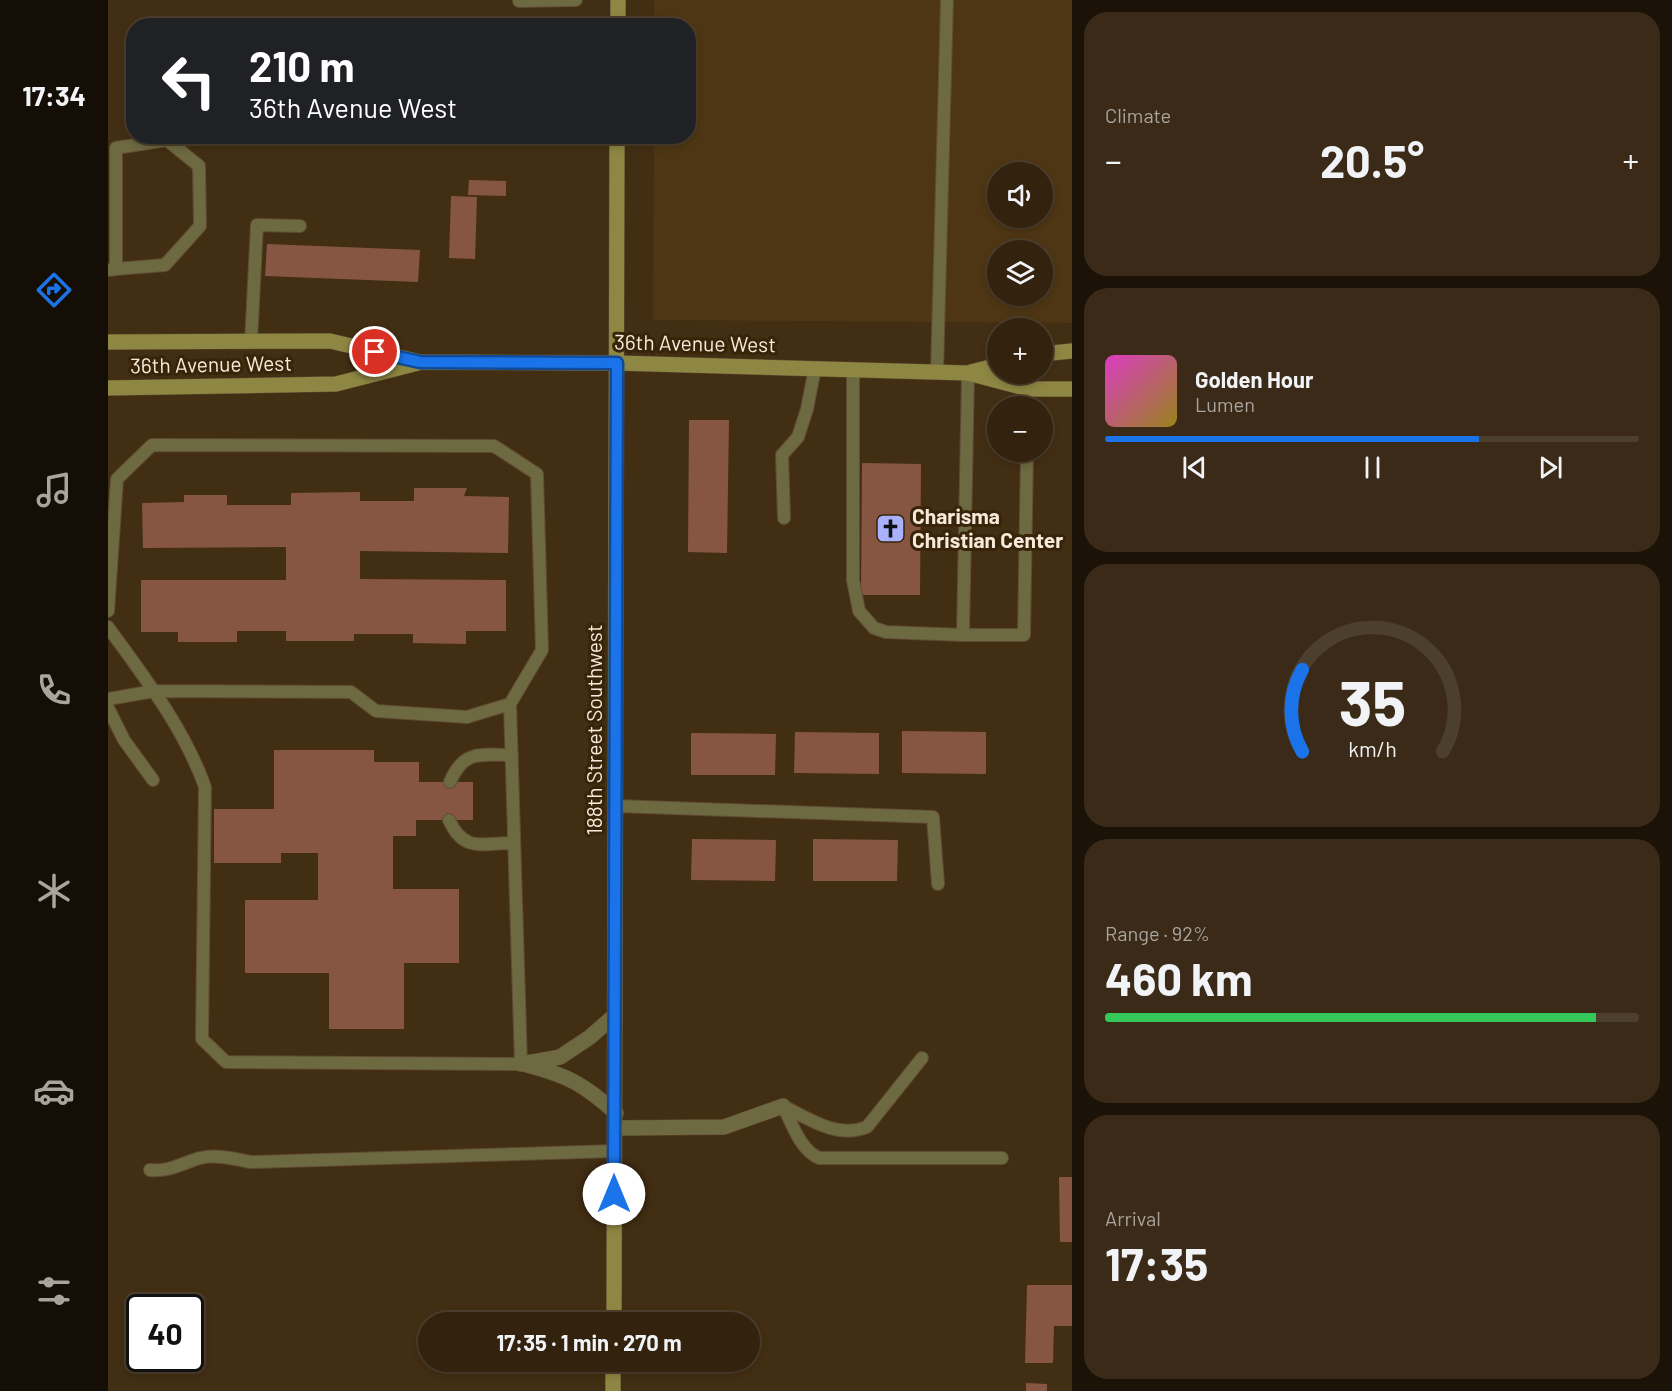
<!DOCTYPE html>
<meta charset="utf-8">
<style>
:root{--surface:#32220e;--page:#3a2a17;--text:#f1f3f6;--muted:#a8a49e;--line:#4d3f2e;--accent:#1a73e8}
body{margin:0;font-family:Barlow,sans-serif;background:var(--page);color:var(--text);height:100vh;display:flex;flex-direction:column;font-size:22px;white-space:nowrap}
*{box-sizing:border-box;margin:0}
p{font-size:20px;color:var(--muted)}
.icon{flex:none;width:33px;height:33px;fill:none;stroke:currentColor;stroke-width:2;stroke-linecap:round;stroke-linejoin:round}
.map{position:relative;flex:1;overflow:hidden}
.drawer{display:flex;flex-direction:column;gap:12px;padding:12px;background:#1c1308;width:600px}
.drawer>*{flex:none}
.banner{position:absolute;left:18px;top:18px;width:570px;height:126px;border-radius:24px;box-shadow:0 3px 9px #0003,0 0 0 2px var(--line);background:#202124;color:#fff;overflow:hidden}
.fabs{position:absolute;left:879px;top:162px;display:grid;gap:12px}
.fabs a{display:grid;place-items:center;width:66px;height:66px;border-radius:50%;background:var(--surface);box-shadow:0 3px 9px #0003,0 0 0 2px var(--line);font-size:30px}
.speed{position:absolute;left:18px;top:1294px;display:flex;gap:12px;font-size:30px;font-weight:700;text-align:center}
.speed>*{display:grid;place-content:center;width:78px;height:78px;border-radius:50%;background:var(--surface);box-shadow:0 3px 9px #0003,0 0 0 2px var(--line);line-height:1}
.speed .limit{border:3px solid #111;border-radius:9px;background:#fff;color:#111}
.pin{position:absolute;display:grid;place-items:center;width:51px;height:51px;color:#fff;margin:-26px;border:3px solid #fff;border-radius:50%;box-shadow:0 2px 6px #0007}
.me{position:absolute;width:66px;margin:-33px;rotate:0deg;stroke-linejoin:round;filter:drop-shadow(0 0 4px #0008)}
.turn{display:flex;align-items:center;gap:21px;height:126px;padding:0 24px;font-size:27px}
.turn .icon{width:78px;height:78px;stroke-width:2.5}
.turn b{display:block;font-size:42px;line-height:51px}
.big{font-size:45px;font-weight:700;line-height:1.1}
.drawer .widget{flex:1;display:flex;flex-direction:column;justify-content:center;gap:9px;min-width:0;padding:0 21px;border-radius:24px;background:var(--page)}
.drawer .dial{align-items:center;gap:0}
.dial svg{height:156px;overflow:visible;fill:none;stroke:var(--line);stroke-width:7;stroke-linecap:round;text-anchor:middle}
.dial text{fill:var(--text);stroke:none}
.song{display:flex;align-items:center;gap:18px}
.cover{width:72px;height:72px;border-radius:9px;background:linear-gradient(135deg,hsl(310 70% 55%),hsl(50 70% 35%))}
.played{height:6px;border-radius:3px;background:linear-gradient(90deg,var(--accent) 70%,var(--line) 70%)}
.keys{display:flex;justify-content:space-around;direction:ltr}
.heat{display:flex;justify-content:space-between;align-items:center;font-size:33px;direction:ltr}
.charge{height:9px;border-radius:4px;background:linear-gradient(90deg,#34c759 92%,var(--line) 0)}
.trip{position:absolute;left:310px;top:1312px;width:342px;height:60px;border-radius:30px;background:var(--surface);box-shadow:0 3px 9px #0003,0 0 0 2px var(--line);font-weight:700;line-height:60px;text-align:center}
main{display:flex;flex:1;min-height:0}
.tabs{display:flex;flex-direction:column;width:108px;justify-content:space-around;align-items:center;background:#140e06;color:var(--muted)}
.tabs .icon{width:42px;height:42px}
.tabs .selected{color:var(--accent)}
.tabs b{font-size:27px;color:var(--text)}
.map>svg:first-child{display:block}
.built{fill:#4e3614;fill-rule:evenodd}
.building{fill:#875643}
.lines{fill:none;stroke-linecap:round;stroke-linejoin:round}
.lane-casing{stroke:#5f4c33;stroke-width:14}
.street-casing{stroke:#5f4c33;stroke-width:16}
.secondary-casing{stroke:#5f4c33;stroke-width:16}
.lane{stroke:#6d6940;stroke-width:12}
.street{stroke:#6d6940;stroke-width:15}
.secondary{stroke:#8e8743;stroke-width:15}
.route-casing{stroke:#114b97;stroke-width:15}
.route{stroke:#1a73e8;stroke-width:10}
.labels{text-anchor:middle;stroke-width:6;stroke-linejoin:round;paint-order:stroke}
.street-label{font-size:21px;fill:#f7eada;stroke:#372409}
.poi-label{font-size:21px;font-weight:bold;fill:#f7eada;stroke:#372409;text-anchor:start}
</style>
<main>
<nav class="tabs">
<b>17:34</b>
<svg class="icon selected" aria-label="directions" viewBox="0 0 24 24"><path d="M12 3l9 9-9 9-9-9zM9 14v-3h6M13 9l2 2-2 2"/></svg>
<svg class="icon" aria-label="music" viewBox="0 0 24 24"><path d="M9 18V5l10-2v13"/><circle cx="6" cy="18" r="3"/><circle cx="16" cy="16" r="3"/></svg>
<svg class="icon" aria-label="phone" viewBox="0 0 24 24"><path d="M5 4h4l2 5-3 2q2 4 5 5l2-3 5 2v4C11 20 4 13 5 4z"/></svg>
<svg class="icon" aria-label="climate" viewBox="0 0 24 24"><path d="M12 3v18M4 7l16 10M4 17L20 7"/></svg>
<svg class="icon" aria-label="car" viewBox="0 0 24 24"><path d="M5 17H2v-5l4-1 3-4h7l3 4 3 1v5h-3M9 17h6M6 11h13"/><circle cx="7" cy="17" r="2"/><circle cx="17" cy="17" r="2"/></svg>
<svg class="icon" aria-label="filters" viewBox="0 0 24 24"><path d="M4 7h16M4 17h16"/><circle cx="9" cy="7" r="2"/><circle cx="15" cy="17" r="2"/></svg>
</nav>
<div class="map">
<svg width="964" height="1391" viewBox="0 0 964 1391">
<rect width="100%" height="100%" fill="#422e13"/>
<path class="built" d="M546 0H964V323L545 320 546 137 580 136V26L546 25ZM890 172H934V218H890ZM890 250H934V296H890Z"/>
<path class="building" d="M361 180 398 181V196L360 195Z
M343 196 369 197 367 259 341 258Z
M159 244 312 250 310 282 157 276Z
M581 420H621L619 553 580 552Z
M754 463 813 464 812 595H753Z
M306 488H359L356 496 401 497 400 553 252 551V579L398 580V631H358V644L305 643V634H246V641H178V631H129V642H70V632H33V580H178V547L35 548 34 503 76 502V495H119V505H183V493L252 492V501H306Z
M794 731 878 732V774L794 773Z
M687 732 771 733V774L686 773Z
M583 733 668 734 667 775H583Z
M166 750H266V762H311V782H365V820H308V836H285V889H351V963H296V1029H221V973H137V900H210V853H173V863H106V809H166Z
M584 839 668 840 667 881 583 880Z
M705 839 790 840 789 881H705Z
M951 1177H964V1242H952Z
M919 1285H964V1326H946L945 1363H917Z
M918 1383 939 1384V1391H918Z"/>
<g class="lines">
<defs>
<path id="lane" d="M411 1 468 0
M0 270 8 269 57 265 92 226 91 166 59 140 8 148V269
M143 342 149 225 192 226
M745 369V580L751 611 766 628 778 632 855 635
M829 372 839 0
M860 373 855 635H916L919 452
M919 406 920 389
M676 518 674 455 690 437 699 409 707 368
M0 611 9 479 44 445 386 446 429 474 434 650 402 704 359 717 268 711 243 692 46 691 0 699
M0 627C37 678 76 728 97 787L94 1039 118 1062 413 1064 402 704
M0 708 16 740 45 780
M342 782C356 749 373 755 404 755
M508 806 825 817 830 884
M341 820C356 853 374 843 406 843
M675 1106C684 1123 692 1150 711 1158H894
M675 1106C701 1119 729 1139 759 1127L814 1058
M42 1170C62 1172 74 1163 92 1158 109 1154 127 1159 143 1162L507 1151"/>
<path id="street" d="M413 1064 452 1057 482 1037 507 1015
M419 1065C459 1075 477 1085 508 1113
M508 1128 616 1127 675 1106"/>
<path id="secondary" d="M510 26V0
M0 342 222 341 312 362 509 363 860 373 920 389H964
M934 354 964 351
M863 372 890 365
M0 388 228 384 310 363
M506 1323 509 136
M505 1391V1362"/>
</defs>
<use href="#lane" class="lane-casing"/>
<use href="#street" class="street-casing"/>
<use href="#secondary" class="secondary-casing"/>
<use href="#lane" class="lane"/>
<use href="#street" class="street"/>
<use href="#secondary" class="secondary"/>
</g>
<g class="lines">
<defs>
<path id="route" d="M267 352 312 362 509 363 506 1194"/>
</defs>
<use href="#route" class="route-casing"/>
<use href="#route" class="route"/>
</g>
<defs>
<symbol id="church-square" viewBox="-11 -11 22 22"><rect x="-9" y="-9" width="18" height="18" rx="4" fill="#a9b0fc" stroke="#372409"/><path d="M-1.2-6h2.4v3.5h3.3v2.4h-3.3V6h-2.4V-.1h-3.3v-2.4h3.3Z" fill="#111"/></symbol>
</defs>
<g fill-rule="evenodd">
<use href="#church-square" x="766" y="512" width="33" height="33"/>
</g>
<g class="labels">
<g class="street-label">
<text transform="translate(587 344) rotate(1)" y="7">36th Avenue West</text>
<text transform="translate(103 365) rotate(-1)" y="7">36th Avenue West</text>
<text transform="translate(487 730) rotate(-90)" y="7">188th Street Southwest</text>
</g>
<g class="poi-label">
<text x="804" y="524">Charisma<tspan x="804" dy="24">Christian Center</tspan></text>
</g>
</g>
</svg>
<div class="fabs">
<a><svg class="icon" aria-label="sound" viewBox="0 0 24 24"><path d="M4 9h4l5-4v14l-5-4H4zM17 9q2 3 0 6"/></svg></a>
<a><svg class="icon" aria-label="layers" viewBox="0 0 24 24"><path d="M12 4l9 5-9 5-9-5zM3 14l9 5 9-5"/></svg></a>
<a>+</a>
<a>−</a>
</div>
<div class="speed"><div class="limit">40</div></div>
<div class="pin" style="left:267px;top:352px;background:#d93025"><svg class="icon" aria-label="arrive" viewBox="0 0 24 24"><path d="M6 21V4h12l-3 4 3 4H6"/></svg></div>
<svg class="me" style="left:506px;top:1194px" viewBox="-20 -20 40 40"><circle r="19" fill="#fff"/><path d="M0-13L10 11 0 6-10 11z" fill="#1a73e8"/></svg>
<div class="trip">17:35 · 1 min · 270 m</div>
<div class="banner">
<div class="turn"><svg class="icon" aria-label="left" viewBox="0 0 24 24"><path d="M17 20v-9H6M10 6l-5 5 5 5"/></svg><div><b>210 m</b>36th Avenue West</div></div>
</div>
</div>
<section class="drawer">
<div class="widget"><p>Climate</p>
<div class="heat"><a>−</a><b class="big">20.5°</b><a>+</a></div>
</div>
<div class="widget">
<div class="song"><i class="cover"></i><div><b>Golden Hour</b><p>Lumen</p></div></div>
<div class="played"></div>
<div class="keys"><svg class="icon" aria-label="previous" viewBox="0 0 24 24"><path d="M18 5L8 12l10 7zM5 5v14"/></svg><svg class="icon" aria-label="pause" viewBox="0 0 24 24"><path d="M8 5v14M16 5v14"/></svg><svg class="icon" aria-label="next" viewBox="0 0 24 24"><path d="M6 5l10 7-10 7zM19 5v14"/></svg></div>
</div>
<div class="widget dial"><svg viewBox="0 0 100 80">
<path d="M14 69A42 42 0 1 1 86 69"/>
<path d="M14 69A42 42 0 0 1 14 27" stroke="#1a73e8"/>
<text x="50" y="56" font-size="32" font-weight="700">35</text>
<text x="50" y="72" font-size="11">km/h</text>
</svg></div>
<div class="widget"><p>Range · 92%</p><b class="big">460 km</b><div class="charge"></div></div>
<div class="widget"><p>Arrival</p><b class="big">17:35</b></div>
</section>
</main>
